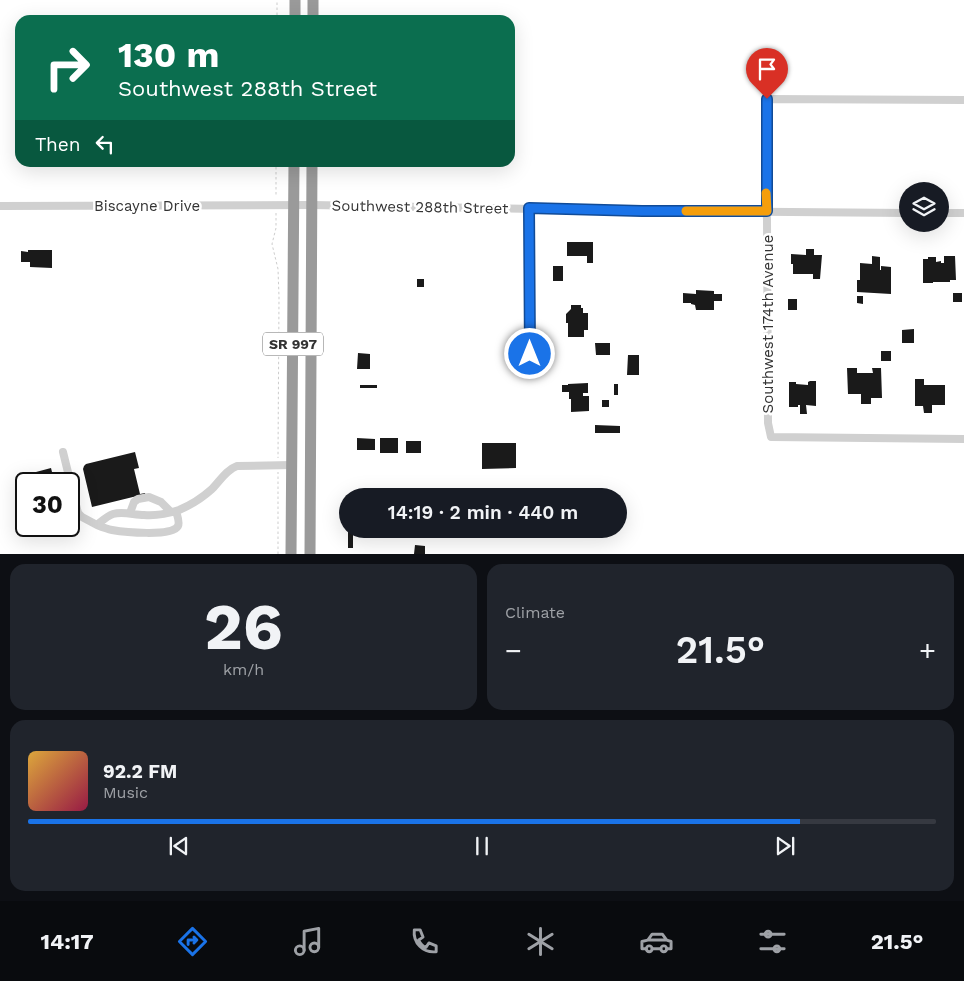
<!DOCTYPE html>
<meta charset="utf-8">
<style>
:root{--surface:#171b24;--page:#20242c;--text:#f1f3f6;--muted:#9ea1a6;--line:#363941;--accent:#1a73e8}
body{margin:0;font-family:"Work Sans",sans-serif;background:var(--page);color:var(--text);height:100vh;display:flex;flex-direction:column;font-size:19px;white-space:nowrap}
*{box-sizing:border-box;margin:0}
p{font-size:16px;color:var(--muted)}
.icon{flex:none;width:28px;height:28px;fill:none;stroke:currentColor;stroke-width:2;stroke-linecap:round;stroke-linejoin:round}
.map{position:relative;height:554px;overflow:hidden}
.sheet{display:flex;flex-direction:column;gap:10px;padding:10px;background:#0d0f14;flex:1}
.sheet>*{flex:none}
.guide{position:absolute;left:15px;top:15px;width:500px;height:152px;border-radius:15px;box-shadow:0 5px 20px #0002;background:#0b6e4f;color:#fff;overflow:hidden}
.buttons{position:absolute;left:899px;top:182px;display:grid;gap:10px}
.buttons a{display:grid;place-items:center;width:50px;height:50px;border-radius:50%;background:var(--surface);box-shadow:0 5px 20px #0002;font-size:25px}
.speed{position:absolute;left:15px;top:472px;display:flex;gap:10px;font-size:25px;font-weight:700;text-align:center}
.speed>*{display:grid;place-content:center;width:65px;height:65px;border-radius:50%;background:var(--surface);box-shadow:0 5px 20px #0002;line-height:1}
.speed .limit{border:2px solid #111;border-radius:8px;background:#fff;color:#111}
.pin{position:absolute;display:grid;place-items:center;width:42px;height:42px;color:#fff;margin:-51px -21px;border-radius:50% 50% 50% 0;rotate:-45deg;box-shadow:0 0 5px #0007}
.pin .icon{rotate:45deg}
.me{position:absolute;width:55px;margin:-28px;rotate:0deg;stroke-linejoin:round;filter:drop-shadow(0 0 4px #0008)}
.turn{display:flex;align-items:center;gap:18px;height:105px;padding:0 20px;font-size:22px}
.turn .icon{width:65px;height:65px;stroke-width:2.5}
.turn b{display:block;font-size:35px;line-height:42px}
.then{display:flex;align-items:center;height:48px;padding:0 20px;background:#0003;gap:10px;font-size:19px}
.big{font-size:38px;font-weight:600;line-height:1.1}
.sheet .tile{flex:1;display:flex;flex-direction:column;justify-content:center;gap:8px;min-width:0;padding:0 18px;border-radius:15px;background:var(--page)}
.sheet .dial{align-items:center;gap:0}
.dial b{font-size:65px;line-height:1}
.song{display:flex;align-items:center;gap:15px}
.cover{width:60px;height:60px;border-radius:8px;background:linear-gradient(135deg,hsl(40 70% 55%),hsl(340 70% 35%))}
.played{height:5px;border-radius:2px;background:linear-gradient(90deg,var(--accent) 85%,var(--line) 85%)}
.keys{display:flex;justify-content:space-around;direction:ltr}
.heat{display:flex;justify-content:space-between;align-items:center;font-size:28px;direction:ltr}
.sheet .tiles{flex:1;display:grid;gap:10px;grid-template-columns:1fr 1fr}
.tile:last-child{grid-column:span 2}
.trip{position:absolute;left:339px;top:488px;width:288px;height:50px;border-radius:25px;background:var(--surface);box-shadow:0 5px 20px #0002;font-weight:600;line-height:50px;text-align:center}
.menu{display:flex;height:80px;justify-content:space-around;align-items:center;background:#090b0e;color:var(--muted)}
.menu .icon{width:35px;height:35px}
.menu .active{color:var(--accent)}
.menu b{font-size:22px;color:var(--text)}
.map>svg:first-child{display:block}
.building{fill:#1a1a1a}
.lines{fill:none;stroke-linecap:round;stroke-linejoin:round}
.path{stroke:#cdcdcd;stroke-width:1;stroke-dasharray:2.5 2.5;stroke-linecap:butt}
.minor{stroke:#d0d0d0;stroke-width:8}
.highway{stroke:#9a9a9a;stroke-width:11}
.route-casing{stroke:#114b97;stroke-width:12}
.route{stroke:#1a73e8;stroke-width:9}
.slow{stroke:#f59e0b;stroke-width:9}
.labels{text-anchor:middle;stroke-width:5;stroke-linejoin:round;paint-order:stroke}
.shield{fill:#fff;stroke:#707070;stroke-width:1}
.shield-label{font-size:14px;font-weight:bold;fill:#333}
.street-label{font-size:15px;fill:#333;stroke:#fff}
</style>
<div class="map">
<svg width="964" height="554" viewBox="0 0 964 554">
<rect width="100%" height="100%" fill="#fff"/>
<path class="building" d="M567 242H593V263H587V256H567Z
M806 249H814V255H822L820 279H813V274H793V264H791V254L806 255Z
M28 250H52V268L30 267V262H21V251L28 252Z
M872 256 880 257V270H881V266L891 267V294L857 292V280H860V263L872 264Z
M944 256H955L956 280H950V282H933V283H923V259H928V257H936V262L941 261V263H944Z
M553 266H563V281H553Z
M417 279H424V287H417Z
M696 290 714 291V294H722V301H714V310H696L695 305 691 304V303H683V293L696 294Z
M953 293H962V302H953Z
M857 296H863V304L857 303Z
M788 299H797V310H788Z
M571 305H581V308H583V313H588V330H584V337H568V323H566V314L571 309Z
M914 329V343H902V330Z
M595 343H610V355H596Z
M881 351H891V361H881Z
M358 353 370 354V369H357Z
M628 355H639V375H627Z
M847 368H857V373H873L872 368H881L882 398H871V404H861V394H848Z
M915 379H924V385H945V405H932V413H924L923 406H915Z
M810 381H816V406L806 405 807 414H800V405H798V407H789V382H796V384L808 385V382Z
M588 383V393H583V396H589V411L571 412V399H569V392H562V385H568V384Z
M614 384H618V395H614Z
M360 385H377V388H360Z
M602 400H609V407H602Z
M595 425 620 426V433H595Z
M357 438 375 439V450H357Z
M380 438H398V453H380Z
M406 441H421V453H406Z
M482 443H516V468L482 469Z
M135 452 139 468 134 469 140 494 145 493 147 500 137 496 92 507 83 469 84 466 86 464Z
M51 468 55 484H26V496L21 476Z
M33 526H54V527L34 532Z
M348 529H353V548H348Z
M415 529H426V535H419Z
M415 545 425 546V554H414Z"/>
<g class="lines">
<path class="path" d="M277 20V0
M276 162V197
M276 213V228L272 244 278 269 279 297 278 458
M278 554V472"/>
<path class="minor" d="M964 100 767 99 766 197 767 220 768 423 771 437 964 439
M0 206 312 205 658 211 908 213
M529 208 530 354
M940 213H964
M63 452 78 513 82 517 97 525C102 521 107 516 113 514 123 511 134 515 144 515 156 516 167 514 179 510 191 505 202 498 212 489 220 481 226 470 237 466L292 465
M130 513 134 502 138 499 149 497 161 502 171 512
M97 525C102 527 107 529 112 530 123 532 172 537 178 526 180 522 177 515 176 511"/>
<path class="highway" d="M295 20V0
M313 20V0
M291 554 294 162
M310 554 312 162"/>
</g>
<g class="lines">
<defs>
<path id="route" d="M530 354 529 208 642 211H767V99"/>
</defs>
<use href="#route" class="route-casing"/>
<use href="#route" class="route"/>
<path class="slow" d="M686 211H767L766 193"/>
</g>
<g class="labels">
<rect class="shield" x="263" y="332.5" width="60" height="23" rx="4"/>
<g class="shield-label">
<text x="293" y="349">SR 997</text>
</g>
<g class="street-label">
<text x="147" y="211">Biscayne Drive</text>
<text transform="translate(420 207) rotate(1)" y="5">Southwest 288th Street</text>
<text transform="translate(768 324) rotate(-90)" y="5">Southwest 174th Avenue</text>
</g>
</g>
</svg>
<div class="buttons">
<a><svg class="icon" aria-label="layers" viewBox="0 0 24 24"><path d="M12 4l9 5-9 5-9-5zM3 14l9 5 9-5"/></svg></a>
</div>
<div class="speed"><div class="limit">30</div></div>
<div class="pin" style="left:767px;top:99px;background:#d93025"><svg class="icon" aria-label="arrive" viewBox="0 0 24 24"><path d="M6 21V4h12l-3 4 3 4H6"/></svg></div>
<svg class="me" style="left:530px;top:354px" viewBox="-20 -20 40 40"><circle r="17" fill="#1a73e8" stroke="#fff" stroke-width="3"/><path d="M0-11L8 9 0 5-8 9z" fill="#fff"/></svg>
<div class="trip">14:19 · 2 min · 440 m</div>
<div class="guide">
<div class="turn"><svg class="icon" aria-label="right" viewBox="0 0 24 24"><path d="M7 20v-9h11M14 6l5 5-5 5"/></svg><div><b>130 m</b>Southwest 288th Street</div></div>
<div class="then">Then<svg class="icon" aria-label="left" viewBox="0 0 24 24"><path d="M17 20v-9H6M10 6l-5 5 5 5"/></svg></div>
</div>
</div>
<section class="sheet">
<div class="tiles">
<div class="tile dial"><b>26</b><p>km/h</p></div>
<div class="tile"><p>Climate</p>
<div class="heat"><a>−</a><b class="big">21.5°</b><a>+</a></div>
</div>
<div class="tile">
<div class="song"><i class="cover"></i><div><b>92.2 FM</b><p>Music</p></div></div>
<div class="played"></div>
<div class="keys"><svg class="icon" aria-label="previous" viewBox="0 0 24 24"><path d="M18 5L8 12l10 7zM5 5v14"/></svg><svg class="icon" aria-label="pause" viewBox="0 0 24 24"><path d="M8 5v14M16 5v14"/></svg><svg class="icon" aria-label="next" viewBox="0 0 24 24"><path d="M6 5l10 7-10 7zM19 5v14"/></svg></div>
</div>
</div>
</section>
<nav class="menu">
<b>14:17</b>
<svg class="icon active" aria-label="directions" viewBox="0 0 24 24"><path d="M12 3l9 9-9 9-9-9zM9 14v-3h6M13 9l2 2-2 2"/></svg>
<svg class="icon" aria-label="music" viewBox="0 0 24 24"><path d="M9 18V5l10-2v13"/><circle cx="6" cy="18" r="3"/><circle cx="16" cy="16" r="3"/></svg>
<svg class="icon" aria-label="phone" viewBox="0 0 24 24"><path d="M5 4h4l2 5-3 2q2 4 5 5l2-3 5 2v4C11 20 4 13 5 4z"/></svg>
<svg class="icon" aria-label="climate" viewBox="0 0 24 24"><path d="M12 3v18M4 7l16 10M4 17L20 7"/></svg>
<svg class="icon" aria-label="car" viewBox="0 0 24 24"><path d="M5 17H2v-5l4-1 3-4h7l3 4 3 1v5h-3M9 17h6M6 11h13"/><circle cx="7" cy="17" r="2"/><circle cx="17" cy="17" r="2"/></svg>
<svg class="icon" aria-label="filters" viewBox="0 0 24 24"><path d="M4 7h16M4 17h16"/><circle cx="9" cy="7" r="2"/><circle cx="15" cy="17" r="2"/></svg>
<b>21.5°</b>
</nav>
